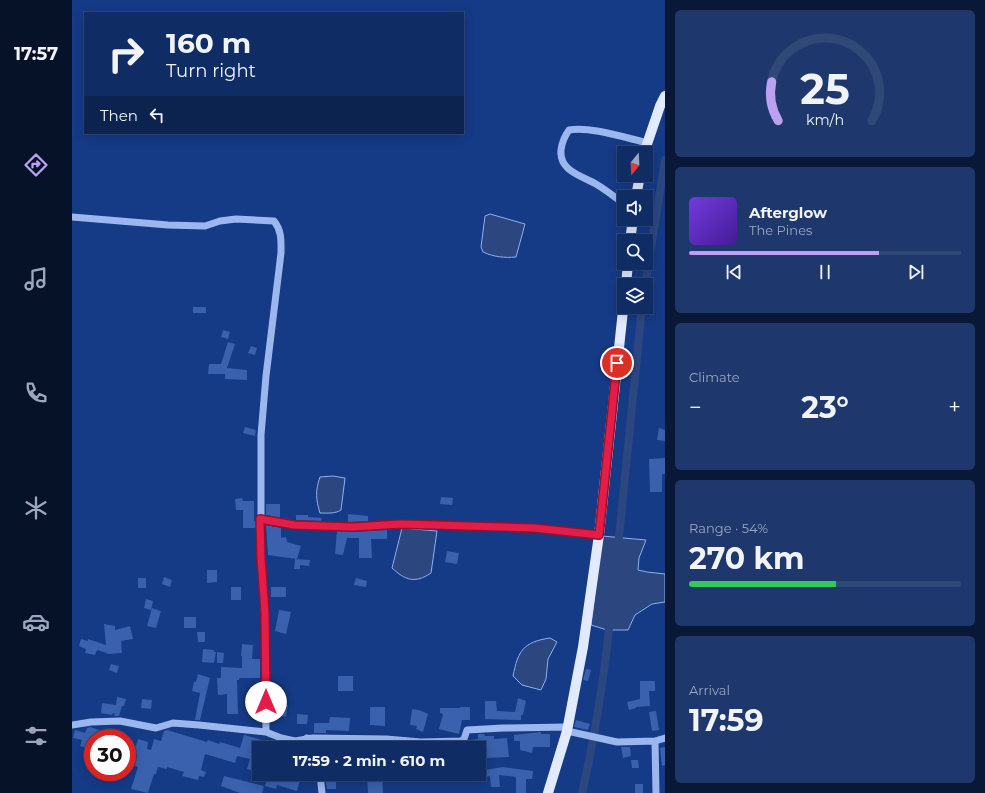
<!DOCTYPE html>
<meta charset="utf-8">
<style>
:root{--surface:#102c64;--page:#1e386d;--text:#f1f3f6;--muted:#9ca7bf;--line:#304878;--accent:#bca0f2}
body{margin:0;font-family:Montserrat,sans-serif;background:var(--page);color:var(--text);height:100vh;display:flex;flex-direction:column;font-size:15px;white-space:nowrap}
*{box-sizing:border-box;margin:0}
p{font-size:13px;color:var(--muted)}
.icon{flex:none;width:22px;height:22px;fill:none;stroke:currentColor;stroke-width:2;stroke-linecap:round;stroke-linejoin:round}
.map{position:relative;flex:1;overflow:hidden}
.drawer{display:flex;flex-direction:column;gap:10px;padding:10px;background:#091837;width:320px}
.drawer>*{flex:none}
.guide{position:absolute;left:12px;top:12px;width:380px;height:122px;border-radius:0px;box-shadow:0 2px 10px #0003,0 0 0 1px var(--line);background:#102c64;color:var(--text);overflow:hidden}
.needle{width:26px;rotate:198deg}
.tools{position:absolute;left:545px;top:146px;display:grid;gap:8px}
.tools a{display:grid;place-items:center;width:36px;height:36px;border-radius:0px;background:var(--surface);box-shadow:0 2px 10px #0003,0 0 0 1px var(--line);font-size:20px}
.speed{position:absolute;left:12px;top:729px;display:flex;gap:8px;font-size:20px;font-weight:700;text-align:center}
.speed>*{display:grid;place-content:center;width:52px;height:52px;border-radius:50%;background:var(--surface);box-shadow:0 2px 10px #0003,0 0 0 1px var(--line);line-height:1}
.speed .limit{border:6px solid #d22;background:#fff;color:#111}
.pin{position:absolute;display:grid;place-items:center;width:34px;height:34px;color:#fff;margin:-17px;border:2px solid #fff;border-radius:50%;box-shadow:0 1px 4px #0007}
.me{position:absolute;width:44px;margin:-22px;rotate:0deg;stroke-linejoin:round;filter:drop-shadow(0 0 3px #0008)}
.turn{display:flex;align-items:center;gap:14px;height:84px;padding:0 16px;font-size:18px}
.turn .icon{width:52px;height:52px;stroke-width:2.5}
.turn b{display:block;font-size:28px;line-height:34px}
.then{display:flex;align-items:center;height:38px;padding:0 16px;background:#0003;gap:8px;font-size:15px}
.big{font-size:30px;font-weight:700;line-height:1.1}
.drawer .card{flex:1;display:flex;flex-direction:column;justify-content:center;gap:6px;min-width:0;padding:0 14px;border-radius:6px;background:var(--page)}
.drawer .dial{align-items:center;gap:0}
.dial svg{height:104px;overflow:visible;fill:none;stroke:var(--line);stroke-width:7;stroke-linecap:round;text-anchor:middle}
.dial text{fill:var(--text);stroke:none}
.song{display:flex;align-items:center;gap:12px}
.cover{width:48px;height:48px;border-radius:6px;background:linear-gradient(135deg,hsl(260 70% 55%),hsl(260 70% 35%))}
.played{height:4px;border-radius:2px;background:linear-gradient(90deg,var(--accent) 70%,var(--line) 70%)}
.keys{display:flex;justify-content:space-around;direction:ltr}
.heat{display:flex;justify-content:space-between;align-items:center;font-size:22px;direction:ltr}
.charge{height:6px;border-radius:3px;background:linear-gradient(90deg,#34c759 54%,var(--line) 0)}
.trip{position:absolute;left:180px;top:741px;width:234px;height:40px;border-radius:0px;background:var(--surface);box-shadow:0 2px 10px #0003,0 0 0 1px var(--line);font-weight:700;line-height:40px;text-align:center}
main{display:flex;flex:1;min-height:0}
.tabs{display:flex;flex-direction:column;width:72px;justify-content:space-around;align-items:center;background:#061228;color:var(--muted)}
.tabs .icon{width:28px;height:28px}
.tabs .active{color:var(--accent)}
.tabs b{font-size:18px;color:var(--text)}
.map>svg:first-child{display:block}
.water{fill:#2c4780;stroke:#8db0f1}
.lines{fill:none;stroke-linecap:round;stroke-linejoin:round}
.canal{stroke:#2c4780;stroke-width:8}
.building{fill:#3961ae}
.minor{stroke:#9bb7ee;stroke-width:7}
.major{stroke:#e2eaff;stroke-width:10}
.route-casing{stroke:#92132f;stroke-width:10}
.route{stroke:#e11d48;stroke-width:7}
</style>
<main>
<nav class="tabs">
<b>17:57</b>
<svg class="icon active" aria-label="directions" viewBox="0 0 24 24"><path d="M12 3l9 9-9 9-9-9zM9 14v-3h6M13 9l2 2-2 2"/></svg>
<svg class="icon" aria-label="music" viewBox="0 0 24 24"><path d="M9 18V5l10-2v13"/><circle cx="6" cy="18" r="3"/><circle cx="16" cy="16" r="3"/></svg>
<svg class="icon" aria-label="phone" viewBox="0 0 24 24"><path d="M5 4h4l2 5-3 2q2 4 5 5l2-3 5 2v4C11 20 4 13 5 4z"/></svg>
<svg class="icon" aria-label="climate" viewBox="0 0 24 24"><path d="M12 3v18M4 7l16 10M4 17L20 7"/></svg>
<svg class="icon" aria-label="car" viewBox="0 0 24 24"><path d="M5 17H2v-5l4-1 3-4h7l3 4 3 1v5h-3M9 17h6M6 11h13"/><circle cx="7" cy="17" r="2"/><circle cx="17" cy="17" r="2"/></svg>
<svg class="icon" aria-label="filters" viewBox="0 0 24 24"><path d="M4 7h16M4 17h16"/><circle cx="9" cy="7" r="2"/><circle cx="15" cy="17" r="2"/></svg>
</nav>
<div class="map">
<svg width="593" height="793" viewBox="0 0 593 793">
<rect width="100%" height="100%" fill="#153a86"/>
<path class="water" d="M418 214 453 224 444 257C432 258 422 257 411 252L409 247 413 216Z
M261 476 273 478 269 510C263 514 255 513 248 513 244 500 243 491 248 477Z
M330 528 365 531 359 573C343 584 333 580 320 568Z
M530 536 574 540 567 558 566 570 575 572 593 574V602L580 604 563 615 556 630H535L519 625Z
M478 638 485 642 476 659 474 679 469 690 450 685 441 676C446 651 451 642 478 638Z"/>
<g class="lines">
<path class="canal" d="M573 285 593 160
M546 547 570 307
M510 793C523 736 532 679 538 620"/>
</g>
<path class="building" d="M121 307H134V313H121Z
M151 330 158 332 156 339 149 337Z
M156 342 163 344 155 368 175 370V380L153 379V374H136L137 364H149Z
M179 346 185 348 183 355 176 353Z
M173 427 184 430 183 436 171 433Z
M587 428 593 430V441L585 440Z
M593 458V474H590V492H578L577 459Z
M369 497 381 498 380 505 368 504Z
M170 498 171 501H182V521L184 522V528H171V510H164L163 499Z
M194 504H208V518L194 515Z
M276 514 296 516V521L276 522Z
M224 515H236V517L250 518 249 521 224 520Z
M194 525 209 528V538L214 537 215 542 229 546 225 559 196 555Z
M315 530V539H299L300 558H287V538H275L271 555 263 554 265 531 281 532Z
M375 551 387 553 385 564 373 562Z
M223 559 238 560 237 566 228 565V569H222Z
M135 570H145V582L135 583Z
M92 577 100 580 98 587 90 584Z
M66 578H74V588H66Z
M284 578 295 581 294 587 282 585Z
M159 587H169V600H159Z
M199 587H214V597H199Z
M74 599 81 601 79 610 72 608Z
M80 608 89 611 84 628 75 626Z
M207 610 219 612 214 634 203 631Z
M112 617H124V628H112Z
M32 624 43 626V630L58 626 61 639 49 641 50 653 35 654V653L25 650 23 655 13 653 14 649 7 646 9 639 16 641V639L34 645Z
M125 632H133V642H126Z
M170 644 181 645 180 659H188V678H167V680H165L166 714H155V694L146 695 145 678H149V667L170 668V656H169Z
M131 649 142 650V652H144L142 663 130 662Z
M145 652 152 653 151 663H145Z
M39 664 47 666 45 673 37 670Z
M514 669 519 670 516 681 511 680Z
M126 674 138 678 128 720H123L128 693 120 691 122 682H124Z
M266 676H281V691H266Z
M568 681H583V691H577L578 706 564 707V708L557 710 555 702 568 699Z
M45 697 54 699 52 706H50L47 716H42L43 714 41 713 40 715 29 713 30 703 44 705Z
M446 698 454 701 451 715H449V720L413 719V701H424L425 711 443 712Z
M70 699 80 700 79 709 69 708Z
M203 702 216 705 214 717 200 714Z
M298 707H313V726L298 725Z
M388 707H398V720H390L387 734 367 729 371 714 368 713V708H388Z
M340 709 347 710 356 714 351 732 344 729 345 726 338 725Z
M584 711 587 730 580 731 577 712Z
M225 714 236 715 235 724H225Z
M258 717 278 718 277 731 254 730V733H242V723H257Z
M504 720 518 724 516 730 502 727Z
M18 727 47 736V738H21V750L8 746 10 740 1 738 3 730 13 733 15 728Z
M95 730 135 742 136 740 147 744 148 742 168 748 172 735 190 740 181 771 175 769 178 759 165 756 163 763 133 754 129 770 134 772 132 777 127 776 126 780 110 776 112 772 95 767V769L86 767 84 774H82L76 793 59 789 66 767 60 765 61 763 56 761 57 757 55 756V743L64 746 66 739 76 742 75 749 79 750 82 739 89 741 92 731Z
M469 732V734H478V747H461L460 753 448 750V741H442V735Z
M406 734H412L413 736H422V739L435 738 437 757 413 758 412 748H396V742L397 740 406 739Z
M241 743H254V748H241Z
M549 747H558L559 756 551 758Z
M593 747V765L590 766 588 748Z
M559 760H566L567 768H560Z
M431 767 461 771 460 779H454V793H444V777L427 775 428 787H419L418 776 413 777 412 770Z
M295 774H310L311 793H296Z
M196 775 215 781 216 777 228 780 225 791 205 785 204 789 193 786Z
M152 776 192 786 190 793H168L149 786Z
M253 776H258V778H264V789H255Z
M563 784H571V793H563Z"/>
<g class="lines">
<path class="minor" d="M552 204C543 197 534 190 524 184 510 176 487 171 489 150 490 142 492 137 497 130 518 126 554 138 576 143
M0 217 96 225 133 226 148 221 164 219 202 221C210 231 209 241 209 253L194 376 189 435V558L193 613 194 732
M188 519 222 525 281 527 329 524 462 528 527 535
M0 725 19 722 48 721 84 728 101 723 127 725 194 732 209 738 223 741 241 738 314 739 349 742 389 741 392 739 395 730 431 728 495 727
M495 731 545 742 583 741 593 738
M235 738 236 748
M583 741 584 793
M248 774 250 793"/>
<path class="major" d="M572 153 588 106 593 96
M564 197 568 175
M558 241 561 219
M554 285 556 263
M476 793 495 731 511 647 527 535 552 301"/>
</g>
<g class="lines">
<defs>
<path id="route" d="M194 702 193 613 189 558 188 519 222 525 281 527 329 524 462 528 527 535 545 363"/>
</defs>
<use href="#route" class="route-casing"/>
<use href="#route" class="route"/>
</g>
</svg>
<div class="tools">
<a><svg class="needle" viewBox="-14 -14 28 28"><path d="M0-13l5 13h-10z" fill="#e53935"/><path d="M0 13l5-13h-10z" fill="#9ca7bf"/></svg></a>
<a><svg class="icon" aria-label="sound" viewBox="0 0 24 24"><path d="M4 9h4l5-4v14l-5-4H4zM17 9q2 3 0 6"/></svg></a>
<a><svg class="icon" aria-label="search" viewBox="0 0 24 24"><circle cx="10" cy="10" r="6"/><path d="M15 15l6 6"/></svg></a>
<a><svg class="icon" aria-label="layers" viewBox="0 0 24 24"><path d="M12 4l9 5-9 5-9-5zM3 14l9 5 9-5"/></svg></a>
</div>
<div class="speed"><div class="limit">30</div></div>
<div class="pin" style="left:545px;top:363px;background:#d93025"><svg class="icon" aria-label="arrive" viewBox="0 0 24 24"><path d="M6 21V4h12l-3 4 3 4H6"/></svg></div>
<svg class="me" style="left:194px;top:702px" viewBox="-20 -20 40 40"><circle r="19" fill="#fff"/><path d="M0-13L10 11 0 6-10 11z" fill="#e11d48"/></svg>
<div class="trip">17:59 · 2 min · 610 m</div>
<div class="guide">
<div class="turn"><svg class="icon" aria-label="right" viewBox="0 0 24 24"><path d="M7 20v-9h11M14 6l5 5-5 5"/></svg><div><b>160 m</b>Turn right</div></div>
<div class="then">Then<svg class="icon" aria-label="left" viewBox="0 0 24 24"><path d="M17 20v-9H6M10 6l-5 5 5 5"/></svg></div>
</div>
</div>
<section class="drawer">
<div class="card dial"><svg viewBox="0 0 100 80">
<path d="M14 69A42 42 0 1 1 86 69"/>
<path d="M14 69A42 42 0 0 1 9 39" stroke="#bca0f2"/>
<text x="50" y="56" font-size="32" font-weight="700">25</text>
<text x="50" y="72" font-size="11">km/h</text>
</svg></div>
<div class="card">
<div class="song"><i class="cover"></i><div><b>Afterglow</b><p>The Pines</p></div></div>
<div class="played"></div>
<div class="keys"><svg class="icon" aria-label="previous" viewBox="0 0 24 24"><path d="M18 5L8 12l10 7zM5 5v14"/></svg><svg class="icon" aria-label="pause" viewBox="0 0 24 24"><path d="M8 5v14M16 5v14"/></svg><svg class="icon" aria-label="next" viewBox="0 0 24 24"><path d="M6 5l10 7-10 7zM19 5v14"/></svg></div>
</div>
<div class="card"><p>Climate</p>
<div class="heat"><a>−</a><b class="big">23°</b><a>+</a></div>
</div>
<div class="card"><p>Range · 54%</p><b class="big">270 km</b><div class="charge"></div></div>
<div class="card"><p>Arrival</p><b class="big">17:59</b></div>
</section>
</main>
